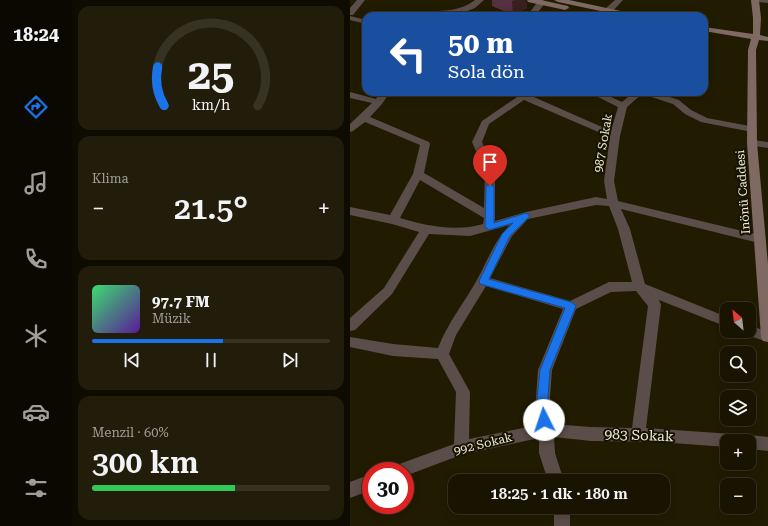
<!DOCTYPE html>
<html lang="tr">
<meta charset="utf-8">
<style>
:root{--surface:#191401;--page:#221d0b;--text:#f1f3f6;--muted:#9f9e99;--line:#373323;--accent:#1a73e8}
body{margin:0;font-family:"Roboto Serif",serif;background:var(--page);color:var(--text);height:100vh;display:flex;flex-direction:column;font-size:15px;white-space:nowrap}
*{box-sizing:border-box;margin:0}
p{font-size:13px;color:var(--muted)}
.icon{flex:none;width:22px;height:22px;fill:none;stroke:currentColor;stroke-width:2;stroke-linecap:round;stroke-linejoin:round}
.map{position:relative;flex:1;overflow:hidden}
.details{display:flex;flex-direction:column;gap:6px;padding:6px;background:#0e0b01;width:278px}
.details>*{flex:none}
.top-card{position:absolute;left:12px;top:12px;width:346px;height:84px;border-radius:12px;box-shadow:0 2px 10px #0003,0 0 0 1px var(--line);background:#1a4fa0;color:#fff;overflow:hidden}
.needle{width:26px;rotate:332deg}
.buttons{position:absolute;left:370px;top:302px;display:grid;gap:8px}
.buttons a{display:grid;place-items:center;width:36px;height:36px;border-radius:8px;background:var(--surface);box-shadow:0 2px 10px #0003,0 0 0 1px var(--line);font-size:20px}
.speed{position:absolute;left:12px;top:462px;display:flex;gap:8px;font-size:20px;font-weight:700;text-align:center}
.speed>*{display:grid;place-content:center;width:52px;height:52px;border-radius:50%;background:var(--surface);box-shadow:0 2px 10px #0003,0 0 0 1px var(--line);line-height:1}
.speed .limit{border:6px solid #d22;background:#fff;color:#111}
.pin{position:absolute;display:grid;place-items:center;width:34px;height:34px;color:#fff;margin:-41px -17px;border-radius:50% 50% 50% 0;rotate:-45deg;box-shadow:0 0 4px #0007}
.pin .icon{rotate:45deg}
.me{position:absolute;width:44px;margin:-22px;rotate:356deg;stroke-linejoin:round;filter:drop-shadow(0 0 3px #0008)}
.turn{display:flex;align-items:center;gap:14px;height:84px;padding:0 20px;font-size:18px}
.turn .icon{width:52px;height:52px;stroke-width:2.5}
.turn b{display:block;font-size:28px;line-height:34px}
.big{font-size:30px;font-weight:600;line-height:1.1}
.details .widget{flex:1;display:flex;flex-direction:column;justify-content:center;gap:6px;min-width:0;padding:0 14px;border-radius:12px;background:var(--page)}
.details .dial{align-items:center;gap:0}
.dial svg{height:104px;overflow:visible;fill:none;stroke:var(--line);stroke-width:7;stroke-linecap:round;text-anchor:middle}
.dial text{fill:var(--text);stroke:none}
.song{display:flex;align-items:center;gap:12px}
.cover{width:48px;height:48px;border-radius:6px;background:linear-gradient(135deg,hsl(140 70% 55%),hsl(270 70% 35%))}
.played{height:4px;border-radius:2px;background:linear-gradient(90deg,var(--accent) 55%,var(--line) 55%)}
.keys{display:flex;justify-content:space-around;direction:ltr}
.heat{display:flex;justify-content:space-between;align-items:center;font-size:22px;direction:ltr}
.charge{height:6px;border-radius:3px;background:linear-gradient(90deg,#34c759 60%,var(--line) 0)}
.trip{position:absolute;left:98px;top:474px;width:222px;height:40px;border-radius:12px;background:var(--surface);box-shadow:0 2px 10px #0003,0 0 0 1px var(--line);font-weight:600;line-height:40px;text-align:center}
main{display:flex;flex:1;min-height:0}
.tabs{display:flex;flex-direction:column;width:72px;justify-content:space-around;align-items:center;background:#0a0800;color:var(--muted)}
.tabs .icon{width:28px;height:28px}
.tabs .on{color:var(--accent)}
.tabs b{font-size:18px;color:var(--text)}
.map>svg:first-child{display:block}
.lines{fill:none;stroke-linecap:round;stroke-linejoin:round}
.street{fill:#5b4d49;fill-rule:evenodd}
.secondary{fill:#7f6963;fill-rule:evenodd}
.wall{fill:#543040}
.shaded-wall{fill:#381f20}
.route{fill:#1a73e8;stroke:#114b97}
.labels{text-anchor:middle;stroke-width:4;stroke-linejoin:round;paint-order:stroke}
.street-label{font-size:12px;fill:#eeebdb;stroke:#181200}
.near-street-label{font-size:14px;fill:#eeebdb;stroke:#181200}
</style>
<main>
<nav class="tabs">
<b>18:24</b>
<svg class="icon on" aria-label="directions" viewBox="0 0 24 24"><path d="M12 3l9 9-9 9-9-9zM9 14v-3h6M13 9l2 2-2 2"/></svg>
<svg class="icon" aria-label="music" viewBox="0 0 24 24"><path d="M9 18V5l10-2v13"/><circle cx="6" cy="18" r="3"/><circle cx="16" cy="16" r="3"/></svg>
<svg class="icon" aria-label="phone" viewBox="0 0 24 24"><path d="M5 4h4l2 5-3 2q2 4 5 5l2-3 5 2v4C11 20 4 13 5 4z"/></svg>
<svg class="icon" aria-label="climate" viewBox="0 0 24 24"><path d="M12 3v18M4 7l16 10M4 17L20 7"/></svg>
<svg class="icon" aria-label="car" viewBox="0 0 24 24"><path d="M5 17H2v-5l4-1 3-4h7l3 4 3 1v5h-3M9 17h6M6 11h13"/><circle cx="7" cy="17" r="2"/><circle cx="17" cy="17" r="2"/></svg>
<svg class="icon" aria-label="filters" viewBox="0 0 24 24"><path d="M4 7h16M4 17h16"/><circle cx="9" cy="7" r="2"/><circle cx="15" cy="17" r="2"/></svg>
</nav>
<section class="details">
<div class="widget dial"><svg viewBox="0 0 100 80">
<path d="M14 69A42 42 0 1 1 86 69"/>
<path d="M14 69A42 42 0 0 1 9 39" stroke="#1a73e8"/>
<text x="50" y="56" font-size="32" font-weight="700">25</text>
<text x="50" y="72" font-size="11">km/h</text>
</svg></div>
<div class="widget"><p>Klima</p>
<div class="heat"><a>−</a><b class="big">21.5°</b><a>+</a></div>
</div>
<div class="widget">
<div class="song"><i class="cover"></i><div><b>97.7 FM</b><p>Müzik</p></div></div>
<div class="played"></div>
<div class="keys"><svg class="icon" aria-label="previous" viewBox="0 0 24 24"><path d="M18 5L8 12l10 7zM5 5v14"/></svg><svg class="icon" aria-label="pause" viewBox="0 0 24 24"><path d="M8 5v14M16 5v14"/></svg><svg class="icon" aria-label="next" viewBox="0 0 24 24"><path d="M6 5l10 7-10 7zM19 5v14"/></svg></div>
</div>
<div class="widget"><p>Menzil · 60%</p><b class="big">300 km</b><div class="charge"></div></div>
</section>
<div class="map">
<svg width="418" height="526" viewBox="0 0 418 526">
<rect width="100%" height="100%" fill="#211b01"/>
<g class="lines">
<path class="street" d="M7 0H15L3 15H0V8Z
M125 0H134L125 8 109 14 54 16 55 14C81 8 104 16 125 0Z
M189 0H193L196 2 185 16H177Z
M265 0H273L261 13H255V9Z
M407 0H418V3L408 2Z
M0 16 16 20V24L0 20Z
M0 92 26 99 30 92H40L32 104 20 117 79 142 80 144 74 173 134 208 135 172 122 142 132 121 167 97 158 92H171L177 94 261 131 268 107 238 92H250L272 102 284 92H304L329 100 341 110 357 118 405 127 407 129 405 131 402 132 351 122 335 114 323 104 292 94 277 107 270 136 264 181 268 201 409 235 413 236 415 239 413 242 409 243 271 209 280 229 295 284 377 317V327L309 300 311 305 296 428 382 434 387 436 390 441H377V447L308 442 241 441 204 437 205 453 214 481H198L189 453V438L111 455 55 476V471H42L44 466 104 444 106 392 88 359 43 356 0 347V337L43 344 88 348C98 322 115 302 128 278 138 260 145 239 160 225L120 236 79 234 42 294 5 330 0 331V318L34 288 69 232 42 224 0 215V207L40 215 63 174 70 145 15 122 3 131 0 132V124L22 103 0 98ZM174 100 260 137 254 181 257 199 246 197 176 212 145 221V172L132 142 139 124ZM70 180 134 218 133 224C106 232 77 226 50 218ZM246 205 259 206 268 229 282 282H259L220 301 140 278 162 236 178 219ZM136 286 213 309 188 370 185 411 188 425 119 439 120 392 99 354 106 335ZM286 291 298 306 282 428 241 427 202 424 199 411 202 370 226 309 261 292Z
M402 140 418 142V148L398 145 397 143Z
M399 325 418 332V342L394 334 393 331H399Z
M399 435 418 437V451L399 449V441H392L394 437Z
M21 474V490L0 498V482Z
M204 507H220V526H204Z"/>
<path class="secondary" d="M177 0H191L218 6 219 8 215 10 178 2Z
M204 0H219L285 14 289 16H274L208 2Z
M401 0H409L411 18 410 35 418 37V41L409 40 406 50 407 143 418 264V342L413 341 411 337 397 143 398 50 401 39 354 31V27L403 34V18Z"/>
</g>
<path class="wall" d="M142 0H176L177 8 163 15 142 6Z"/>
<path class="shaded-wall" d="M165 0H176L177 8 163 15 162 1Z"/>
<path class="route" d="M140 184 144 186V223L176 213 180 216 160 236 139 279 221 302 224 304 226 306 200 370 197 410 200 420 198 424 194 425 190 424 186 410 190 370 215 308 130 284 129 281 152 234 163 223 139 230 135 227 136 186Z"/>
<g class="labels">
<g class="street-label">
<text transform="translate(253 143) rotate(-80)" y="4">987 Sokak</text>
<text transform="translate(393 192) rotate(-94)" y="4">Inönü Caddesi</text>
<text transform="translate(133 444) rotate(-14)" y="4">992 Sokak</text>
</g>
<g class="near-street-label">
<text transform="translate(289 435) rotate(2)" y="5">983 Sokak</text>
</g>
</g>
</svg>
<div class="buttons">
<a><svg class="needle" viewBox="-14 -14 28 28"><path d="M0-13l5 13h-10z" fill="#e53935"/><path d="M0 13l5-13h-10z" fill="#9f9e99"/></svg></a>
<a><svg class="icon" aria-label="search" viewBox="0 0 24 24"><circle cx="10" cy="10" r="6"/><path d="M15 15l6 6"/></svg></a>
<a><svg class="icon" aria-label="layers" viewBox="0 0 24 24"><path d="M12 4l9 5-9 5-9-5zM3 14l9 5 9-5"/></svg></a>
<a>+</a>
<a>−</a>
</div>
<div class="speed"><div class="limit">30</div></div>
<div class="pin" style="left:140px;top:186px;background:#d93025"><svg class="icon" aria-label="arrive" viewBox="0 0 24 24"><path d="M6 21V4h12l-3 4 3 4H6"/></svg></div>
<svg class="me" style="left:194px;top:420px" viewBox="-20 -20 40 40"><circle r="19" fill="#fff"/><path d="M0-13L10 11 0 6-10 11z" fill="#1a73e8"/></svg>
<div class="trip">18:25 · 1 dk · 180 m</div>
<div class="top-card">
<div class="turn"><svg class="icon" aria-label="left" viewBox="0 0 24 24"><path d="M17 20v-9H6M10 6l-5 5 5 5"/></svg><div><b>50 m</b>Sola dön</div></div>
</div>
</div>
</main>
